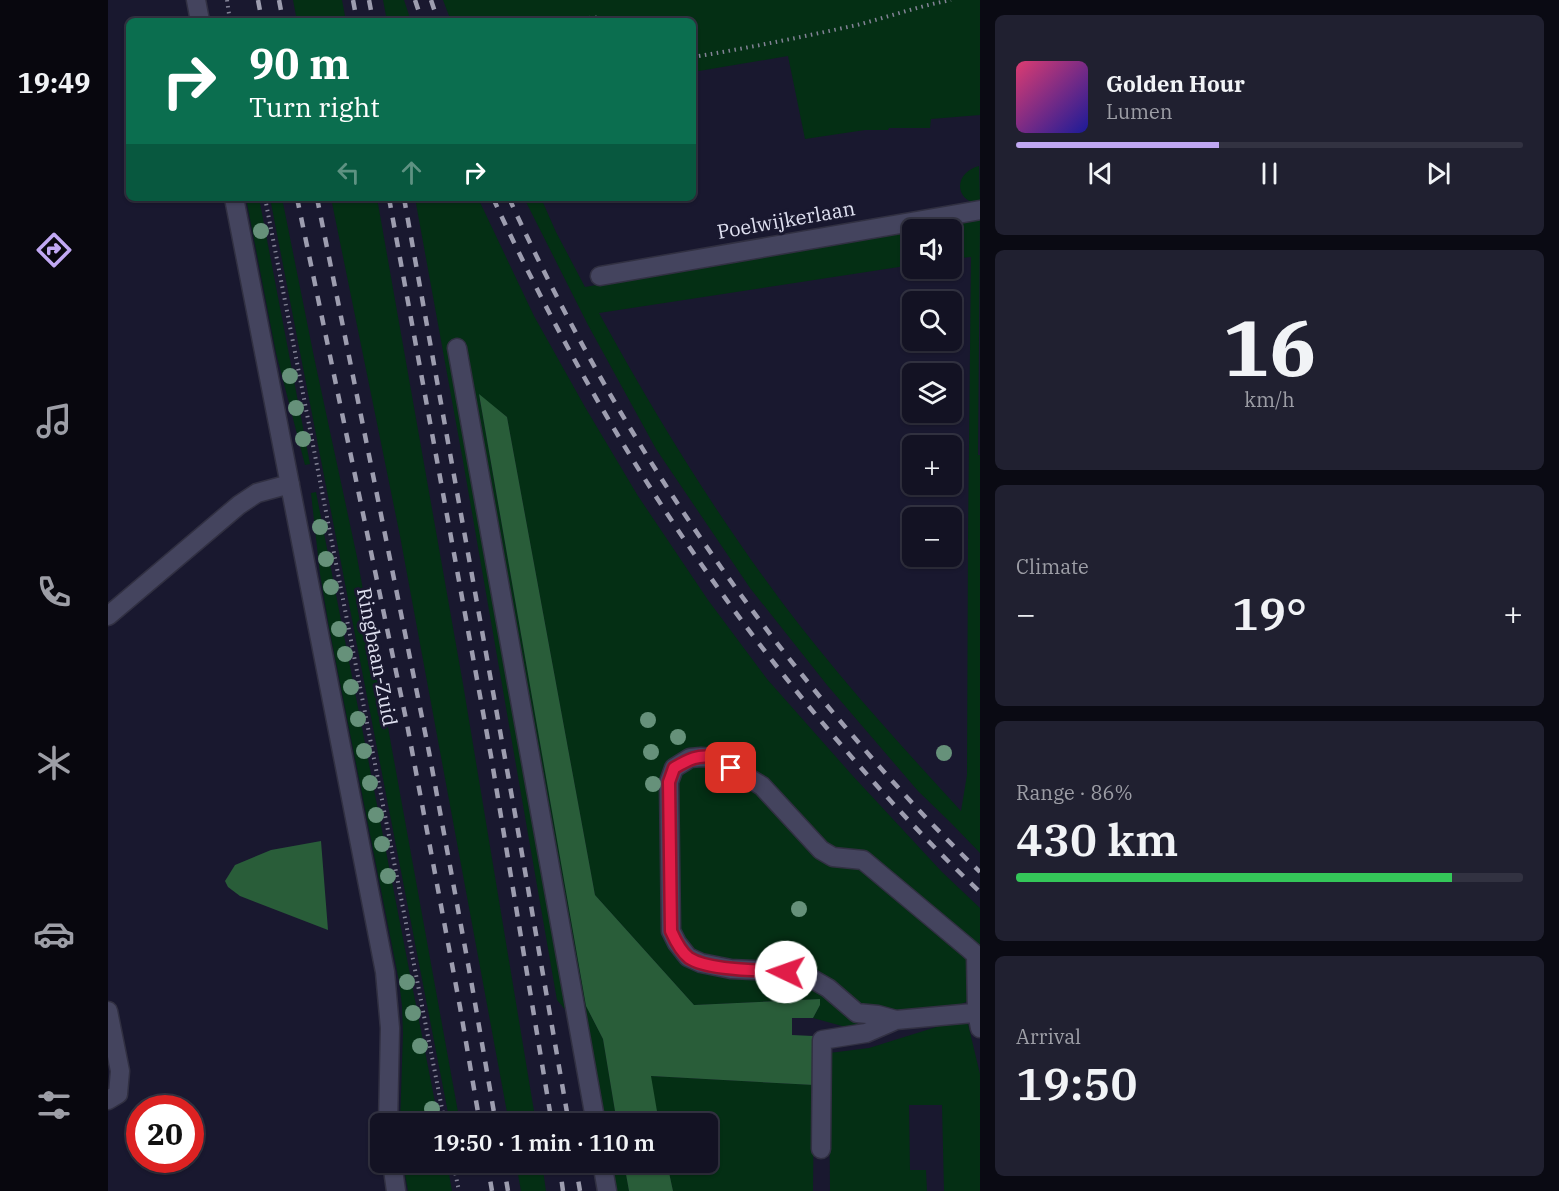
<!DOCTYPE html>
<meta charset="utf-8">
<style>
:root{--surface:#131223;--page:#202030;--text:#f1f3f6;--muted:#9d9ea6;--line:#323241;--accent:#c1a8f3}
body{margin:0;font-family:"IBM Plex Serif",serif;background:var(--page);color:var(--text);height:100vh;display:flex;flex-direction:column;font-size:22px;white-space:nowrap}
*{box-sizing:border-box;margin:0}
p{font-size:20px;color:var(--muted)}
.icon{flex:none;width:33px;height:33px;fill:none;stroke:currentColor;stroke-width:2;stroke-linecap:round;stroke-linejoin:round}
.map{position:relative;flex:1;overflow:hidden}
.drawer{display:flex;flex-direction:column;gap:15px;padding:15px;background:#0a0a13;width:579px}
.drawer>*{flex:none}
.guide{position:absolute;left:18px;top:18px;width:570px;height:183px;border-radius:9px;box-shadow:0 2px 4px #0004,0 0 0 2px var(--line);background:#0b6e4f;color:#fff;overflow:hidden}
.fabs{position:absolute;left:794px;top:219px;display:grid;gap:12px}
.fabs a{display:grid;place-items:center;width:60px;height:60px;border-radius:9px;background:var(--surface);box-shadow:0 2px 4px #0004,0 0 0 2px var(--line);font-size:30px}
.speed{position:absolute;left:18px;top:1095px;display:flex;gap:12px;font-size:30px;font-weight:700;text-align:center}
.speed>*{display:grid;place-content:center;width:78px;height:78px;border-radius:50%;background:var(--surface);box-shadow:0 2px 4px #0004,0 0 0 2px var(--line);line-height:1}
.speed .limit{border:9px solid #d22;background:#fff;color:#111}
.pin{position:absolute;display:grid;place-items:center;width:51px;height:51px;color:#fff;margin:-26px;border-radius:12px;box-shadow:0 3px 9px #0006}
.me{position:absolute;width:66px;margin:-33px;rotate:273deg;stroke-linejoin:round;filter:drop-shadow(0 0 4px #0008)}
.turn{display:flex;align-items:center;gap:21px;height:126px;padding:0 24px;font-size:27px}
.turn .icon{width:78px;height:78px;stroke-width:2.5}
.turn b{display:block;font-size:42px;line-height:51px}
.lanes{display:flex;align-items:center;height:57px;padding:0 24px;background:#0003;justify-content:center;gap:30px;direction:ltr}
.lanes .off{opacity:.35}
.big{font-size:45px;font-weight:600;line-height:1.1}
.drawer .card{flex:1;display:flex;flex-direction:column;justify-content:center;gap:9px;min-width:0;padding:0 21px;border-radius:9px;background:var(--page)}
.drawer .dial{align-items:center;gap:0}
.dial b{font-size:78px;line-height:1}
.song{display:flex;align-items:center;gap:18px}
.cover{width:72px;height:72px;border-radius:9px;background:linear-gradient(135deg,hsl(340 70% 55%),hsl(240 70% 35%))}
.played{height:6px;border-radius:3px;background:linear-gradient(90deg,var(--accent) 40%,var(--line) 40%)}
.keys{display:flex;justify-content:space-around;direction:ltr}
.heat{display:flex;justify-content:space-between;align-items:center;font-size:33px;direction:ltr}
.charge{height:9px;border-radius:4px;background:linear-gradient(90deg,#34c759 86%,var(--line) 0)}
.trip{position:absolute;left:262px;top:1113px;width:348px;height:60px;border-radius:9px;background:var(--surface);box-shadow:0 2px 4px #0004,0 0 0 2px var(--line);font-weight:600;line-height:60px;text-align:center}
main{display:flex;flex:1;min-height:0}
.dock{display:flex;flex-direction:column;width:108px;justify-content:space-around;align-items:center;background:#08070e;color:var(--muted)}
.dock .icon{width:42px;height:42px}
.dock .current{color:var(--accent)}
.dock b{font-size:27px;color:var(--text)}
.map>svg:first-child{display:block}
.green{fill:#042f14}
.forest{fill:#295d39}
.lines{fill:none;stroke-linecap:round;stroke-linejoin:round}
.minor-casing{stroke:#313042;stroke-width:21}
.path{stroke:#838396;stroke-width:4;stroke-dasharray:1.5 4.5;stroke-linecap:butt}
.minor{stroke:#44445e;stroke-width:18}
.rail{stroke:#9d9daf;stroke-width:4.5;stroke-dasharray:10 10;stroke-linecap:butt}
.tree{fill:#66917a}
.route-casing{stroke:#92132f;stroke-width:15}
.route{stroke:#e11d48;stroke-width:10}
.labels{text-anchor:middle;stroke-width:6;stroke-linejoin:round;paint-order:stroke}
.street-label{font-size:20px;fill:#dfe0f0;stroke:#19182f}
</style>
<main>
<nav class="dock">
<b>19:49</b>
<svg class="icon current" aria-label="directions" viewBox="0 0 24 24"><path d="M12 3l9 9-9 9-9-9zM9 14v-3h6M13 9l2 2-2 2"/></svg>
<svg class="icon" aria-label="music" viewBox="0 0 24 24"><path d="M9 18V5l10-2v13"/><circle cx="6" cy="18" r="3"/><circle cx="16" cy="16" r="3"/></svg>
<svg class="icon" aria-label="phone" viewBox="0 0 24 24"><path d="M5 4h4l2 5-3 2q2 4 5 5l2-3 5 2v4C11 20 4 13 5 4z"/></svg>
<svg class="icon" aria-label="climate" viewBox="0 0 24 24"><path d="M12 3v18M4 7l16 10M4 17L20 7"/></svg>
<svg class="icon" aria-label="car" viewBox="0 0 24 24"><path d="M5 17H2v-5l4-1 3-4h7l3 4 3 1v5h-3M9 17h6M6 11h13"/><circle cx="7" cy="17" r="2"/><circle cx="17" cy="17" r="2"/></svg>
<svg class="icon" aria-label="filters" viewBox="0 0 24 24"><path d="M4 7h16M4 17h16"/><circle cx="9" cy="7" r="2"/><circle cx="15" cy="17" r="2"/></svg>
</nav>
<div class="map">
<svg width="872" height="1191" viewBox="0 0 872 1191">
<rect width="100%" height="100%" fill="#19182f"/>
<path class="green" d="M185 0H234L238 21H189Z
M275 0H296L303 21H279Z
M335 0H872V115L823 119 822 128H781L780 130H757L697 139 680 56 585 72V21H343Z
M871 166 872 201C855 206 845 185 858 173 861 170 867 167 871 166Z
M138 198H151L202 464 197 465 168 353Z
M162 198H174L206 357 249 557 352 1123H342Z
M223 198H269L355 684 428 1123H401L292 536Z
M307 198H370L426 316 477 407 530 496 600 600 659 679 744 775 834 872 872 908V948L863 960 860 1001 849 1006 745 1029 705 1018 712 1005 711 999 586 1005 487 895 399 417 371 395 478 1006 495 1039 509 1123H478L460 1013 449 1000 355 461Z
M416 198H433L448 232 477 287 804 231V265L491 313C541 404 595 494 657 579 716 661 784 736 853 811L859 775 860 539 863 257 843 259V230L811 229 872 220 870 455H872V853L843 823 810 791 719 685 642 588 548 449 480 325Z
M208 492 331 1123H292L295 1034 294 1006 291 981 221 627 212 574 203 493Z
M854 1019 860 1024 872 1074V1191H836L834 1105H801L802 1170H818L819 1191H722L721 1053 761 1048Z
M542 1076 706 1085 705 1191H565L559 1163 600 1162V1124L551 1123Z
M295 1163H339L344 1191H300Z
M408 1163H434L438 1191H413Z
M484 1163H516L521 1191H489Z"/>
<path class="forest" d="M371 394 399 417 487 895 586 1005 712 999V1005L705 1018H684V1035L705 1036 706 1085 543 1076 551 1123H509L495 1039 478 1006Z
M213 841 220 930 132 896 120 887 117 881 127 865 163 850Z
M516 1163H559L565 1191H521Z"/>
<g class="lines">
<defs>
<path id="minor" d="M88 0 92 21
M126 198 277 972 282 1028 280 1124
M492 276 872 210
M349 348 488 1124
M0 616 131 505 149 493 182 484
M0 1011 12 1071 10 1094 0 1100
M788 1020 770 1015 749 1013 720 988 692 972 623 969 593 963 580 957 569 943 563 931 561 782 566 768 582 758 593 757 607 758 654 786 713 850 725 857 755 860 859 947 868 955 869 1012 872 1028
M713 1149 714 1040 758 1033 788 1020 865 1013 869 1012
M284 1162 288 1191
M494 1162 499 1191"/>
</defs>
<use href="#minor" class="minor-casing"/>
<path class="path" d="M119 0 122 21
M476 21 484 17 506 21
M585 57C640 48 694 37 749 25 780 17 811 6 843 0
M157 198 337 1124
M345 1162 351 1191"/>
<use href="#minor" class="minor"/>
<path class="rail" d="M150 0 154 21
M171 0 175 21
M245 0 249 21
M261 0 265 21
M307 0 314 21
M323 0 330 21
M189 198 299 724 352 1007 372 1124
M209 198 321 752 363 980 388 1124
M281 198 383 756 444 1124
M296 198 409 825 461 1124
M385 198C477 398 591 580 735 747 778 797 823 846 872 892
M401 198C490 393 605 574 745 736 785 783 827 829 872 872
M379 1162 384 1191
M395 1162 400 1191
M451 1162 455 1191
M467 1162 472 1191"/>
</g>
<g class="tree">
<circle cx="153" cy="231" r="8"/>
<circle cx="182" cy="376" r="8"/>
<circle cx="188" cy="408" r="8"/>
<circle cx="195" cy="439" r="8"/>
<circle cx="212" cy="527" r="8"/>
<circle cx="218" cy="559" r="8"/>
<circle cx="223" cy="587" r="8"/>
<circle cx="231" cy="629" r="8"/>
<circle cx="237" cy="654" r="8"/>
<circle cx="243" cy="687" r="8"/>
<circle cx="250" cy="719" r="8"/>
<circle cx="540" cy="720" r="8"/>
<circle cx="570" cy="737" r="8"/>
<circle cx="256" cy="751" r="8"/>
<circle cx="543" cy="752" r="8"/>
<circle cx="836" cy="753" r="8"/>
<circle cx="262" cy="783" r="8"/>
<circle cx="545" cy="784" r="8"/>
<circle cx="268" cy="815" r="8"/>
<circle cx="274" cy="844" r="8"/>
<circle cx="280" cy="876" r="8"/>
<circle cx="691" cy="909" r="8"/>
<circle cx="299" cy="982" r="8"/>
<circle cx="305" cy="1013" r="8"/>
<circle cx="312" cy="1046" r="8"/>
<circle cx="324" cy="1109" r="8"/>
</g>
<g class="lines">
<defs>
<path id="route" d="M623 768C618 765 612 759 607 758 591 753 578 761 566 768L561 782 563 931C567 940 573 952 581 958 601 971 653 970 678 972"/>
</defs>
<use href="#route" class="route-casing"/>
<use href="#route" class="route"/>
</g>
<g class="labels">
<g class="street-label">
<text transform="translate(678 220) rotate(-10)" y="7">Poelwijkerlaan</text>
<text transform="translate(269 657) rotate(79)" y="7">Ringbaan-Zuid</text>
</g>
</g>
</svg>
<div class="fabs">
<a><svg class="icon" aria-label="sound" viewBox="0 0 24 24"><path d="M4 9h4l5-4v14l-5-4H4zM17 9q2 3 0 6"/></svg></a>
<a><svg class="icon" aria-label="search" viewBox="0 0 24 24"><circle cx="10" cy="10" r="6"/><path d="M15 15l6 6"/></svg></a>
<a><svg class="icon" aria-label="layers" viewBox="0 0 24 24"><path d="M12 4l9 5-9 5-9-5zM3 14l9 5 9-5"/></svg></a>
<a>+</a>
<a>−</a>
</div>
<div class="speed"><div class="limit">20</div></div>
<div class="pin" style="left:623px;top:768px;background:#d93025"><svg class="icon" aria-label="arrive" viewBox="0 0 24 24"><path d="M6 21V4h12l-3 4 3 4H6"/></svg></div>
<svg class="me" style="left:678px;top:972px" viewBox="-20 -20 40 40"><circle r="19" fill="#fff"/><path d="M0-13L10 11 0 6-10 11z" fill="#e11d48"/></svg>
<div class="trip">19:50 · 1 min · 110 m</div>
<div class="guide">
<div class="turn"><svg class="icon" aria-label="right" viewBox="0 0 24 24"><path d="M7 20v-9h11M14 6l5 5-5 5"/></svg><div><b>90 m</b>Turn right</div></div>
<div class="lanes"><svg class="icon off" aria-label="left" viewBox="0 0 24 24"><path d="M17 20v-9H6M10 6l-5 5 5 5"/></svg><svg class="icon off" aria-label="ahead" viewBox="0 0 24 24"><path d="M12 20V5M6 11l6-6 6 6"/></svg><svg class="icon" aria-label="right" viewBox="0 0 24 24"><path d="M7 20v-9h11M14 6l5 5-5 5"/></svg></div>
</div>
</div>
<section class="drawer">
<div class="card">
<div class="song"><i class="cover"></i><div><b>Golden Hour</b><p>Lumen</p></div></div>
<div class="played"></div>
<div class="keys"><svg class="icon" aria-label="previous" viewBox="0 0 24 24"><path d="M18 5L8 12l10 7zM5 5v14"/></svg><svg class="icon" aria-label="pause" viewBox="0 0 24 24"><path d="M8 5v14M16 5v14"/></svg><svg class="icon" aria-label="next" viewBox="0 0 24 24"><path d="M6 5l10 7-10 7zM19 5v14"/></svg></div>
</div>
<div class="card dial"><b>16</b><p>km/h</p></div>
<div class="card"><p>Climate</p>
<div class="heat"><a>−</a><b class="big">19°</b><a>+</a></div>
</div>
<div class="card"><p>Range · 86%</p><b class="big">430 km</b><div class="charge"></div></div>
<div class="card"><p>Arrival</p><b class="big">19:50</b></div>
</section>
</main>
